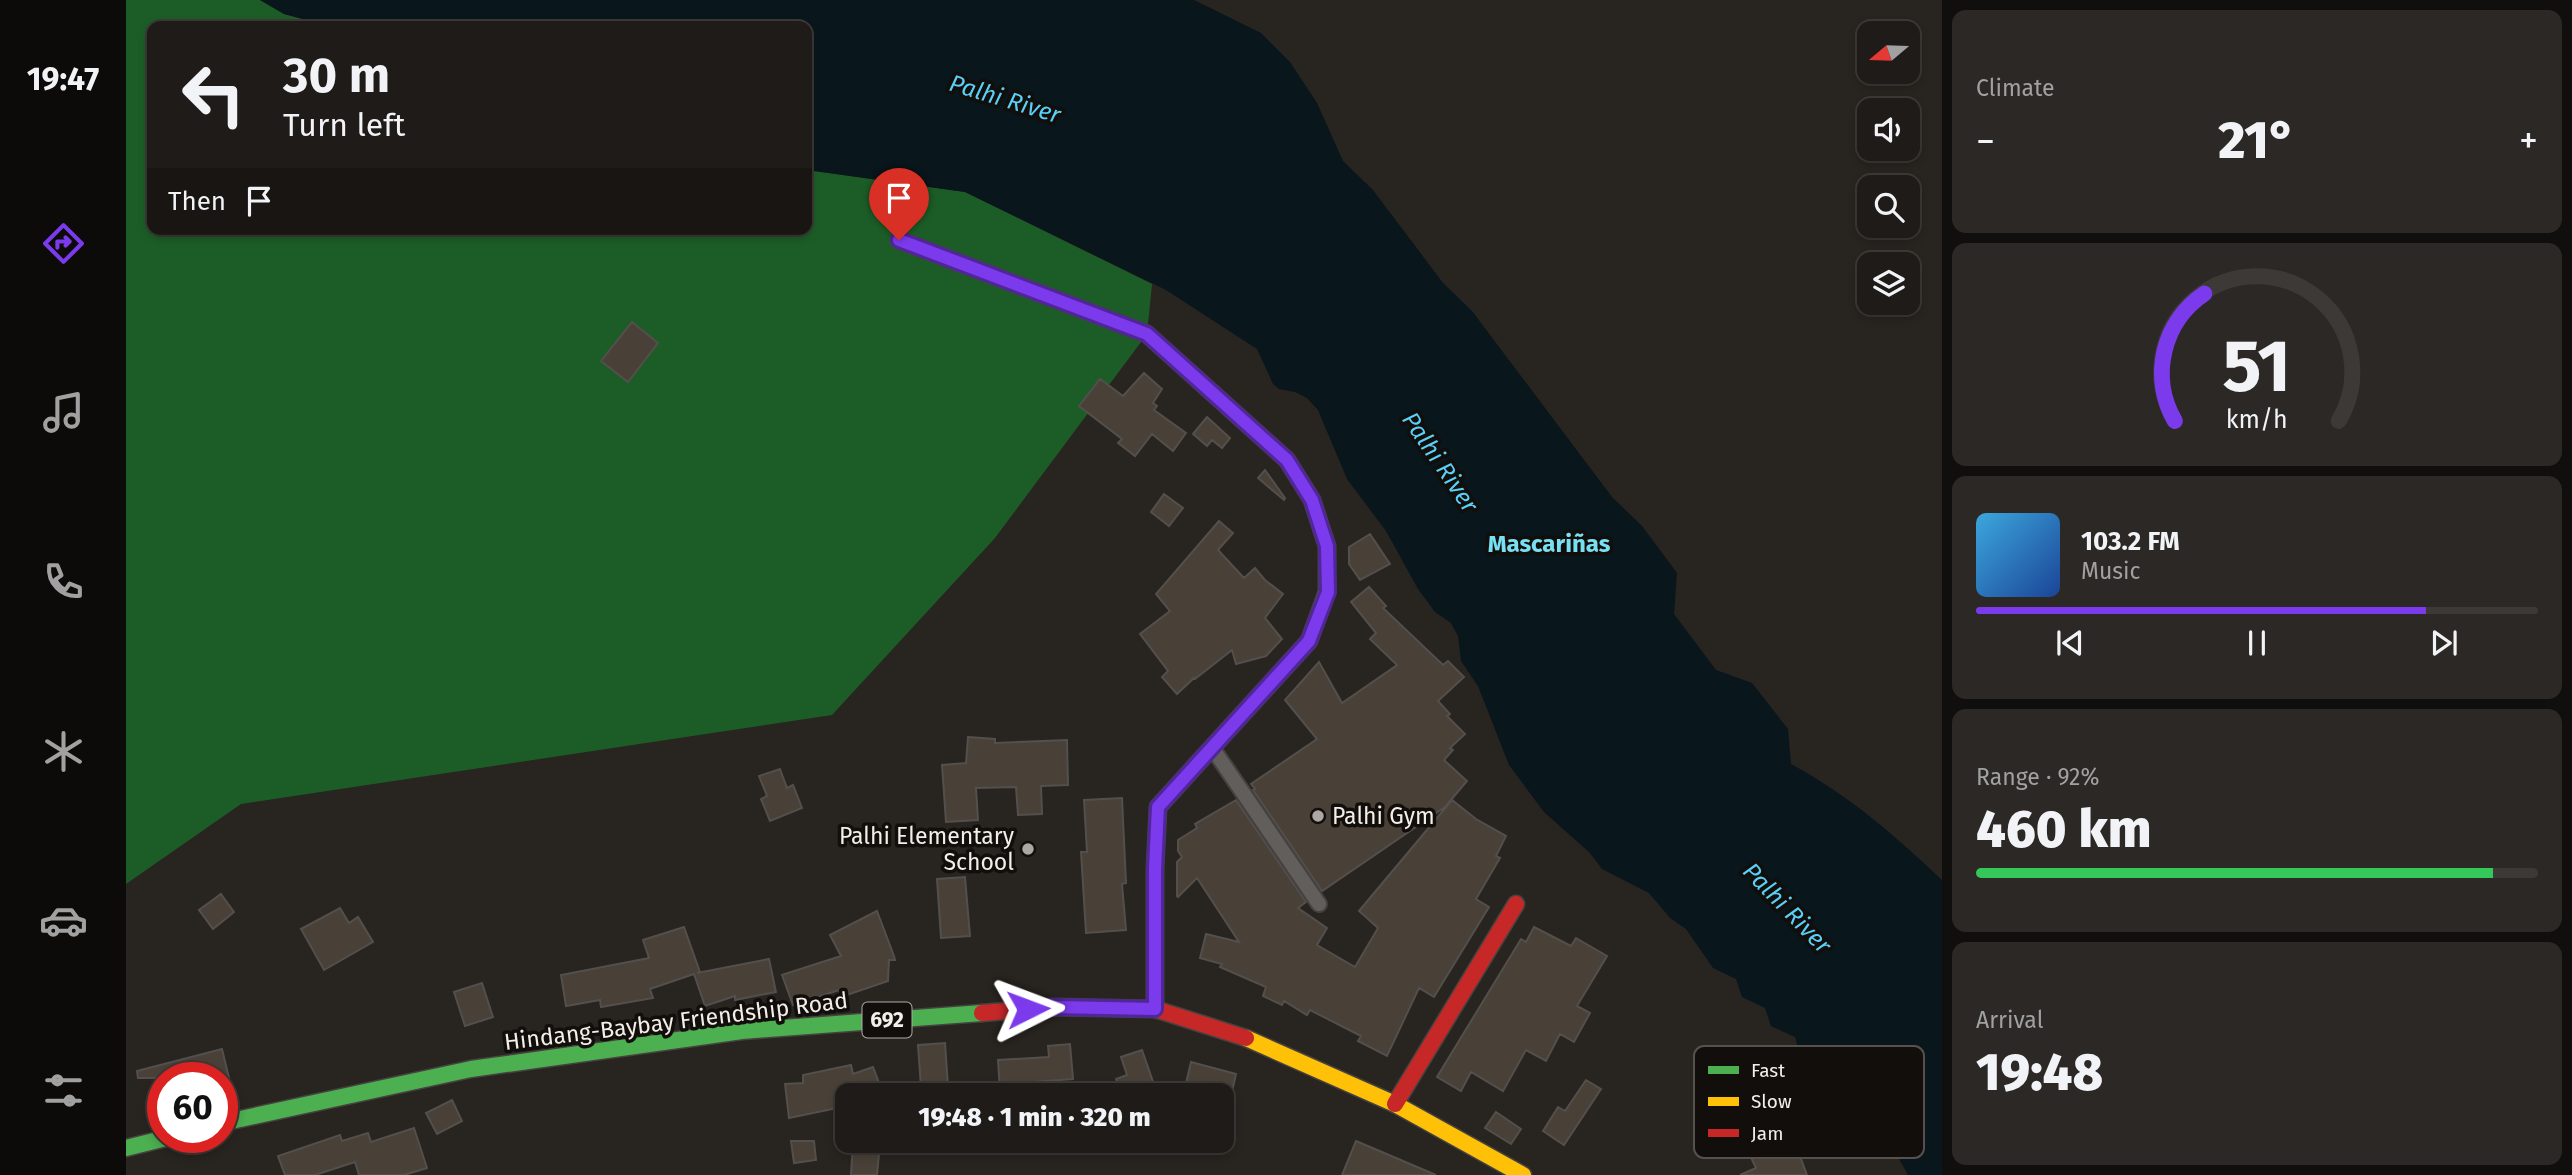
<!DOCTYPE html>
<meta charset="utf-8">
<style>
:root{--surface:#1e1b18;--page:#2b2825;--text:#f1f3f6;--muted:#a1a1a2;--line:#3c3937;--accent:#7c3aed}
body{margin:0;font-family:"Fira Sans",sans-serif;background:var(--page);color:var(--text);height:100vh;display:flex;flex-direction:column;font-size:26px;white-space:nowrap}
*{box-sizing:border-box;margin:0}
p{font-size:23px;color:var(--muted)}
.icon{flex:none;width:38px;height:38px;fill:none;stroke:currentColor;stroke-width:2;stroke-linecap:round;stroke-linejoin:round}
.map{position:relative;flex:1;overflow:hidden}
.sheet{display:flex;flex-direction:column;gap:10px;padding:10px;background:#100f0d;width:630px}
.sheet>*{flex:none}
.top-card{position:absolute;left:21px;top:21px;width:665px;height:214px;border-radius:14px;box-shadow:0 4px 10px #0003,0 0 0 2px var(--line);background:#1e1b18;color:var(--text);overflow:hidden}
.needle{width:46px;rotate:251deg}
.controls{position:absolute;left:1731px;top:21px;display:grid;gap:14px}
.controls a{display:grid;place-items:center;width:63px;height:63px;border-radius:14px;background:var(--surface);box-shadow:0 4px 10px #0003,0 0 0 2px var(--line);font-size:35px}
.speed{position:absolute;left:21px;top:1062px;display:flex;gap:14px;font-size:35px;font-weight:700;text-align:center}
.speed>*{display:grid;place-content:center;width:91px;height:91px;border-radius:50%;background:var(--surface);box-shadow:0 4px 10px #0003,0 0 0 2px var(--line);line-height:1}
.speed .limit{border:10px solid #d22;background:#fff;color:#111}
.pin{position:absolute;display:grid;place-items:center;width:60px;height:60px;color:#fff;margin:-72px -30px;border-radius:50% 50% 50% 0;rotate:-45deg;box-shadow:0 0 7px #0007}
.pin .icon{rotate:45deg}
.me{position:absolute;width:77px;margin:-38px;rotate:87deg;stroke-linejoin:round;filter:drop-shadow(0 0 5px #0008)}
.turn{display:flex;align-items:center;gap:24px;height:147px;padding:0 21px;font-size:32px}
.turn .icon{width:91px;height:91px;stroke-width:2.5}
.turn b{display:block;font-size:49px;line-height:60px}
.then{display:flex;align-items:center;height:66px;padding:0 21px;background:#0003;gap:14px;font-size:26px}
.big{font-size:52px;font-weight:800;line-height:1.1}
.sheet .card{flex:1;display:flex;flex-direction:column;justify-content:center;gap:10px;min-width:0;padding:0 24px;border-radius:14px;background:var(--page)}
.sheet .dial{align-items:center;gap:0}
.dial svg{height:182px;overflow:visible;fill:none;stroke:var(--line);stroke-width:7;stroke-linecap:round;text-anchor:middle}
.dial text{fill:var(--text);stroke:none}
.song{display:flex;align-items:center;gap:21px}
.cover{width:84px;height:84px;border-radius:10px;background:linear-gradient(135deg,hsl(200 70% 55%),hsl(220 70% 35%))}
.played{height:7px;border-radius:4px;background:linear-gradient(90deg,var(--accent) 80%,var(--line) 80%)}
.keys{display:flex;justify-content:space-around;direction:ltr}
.heat{display:flex;justify-content:space-between;align-items:center;font-size:38px;direction:ltr}
.charge{height:10px;border-radius:5px;background:linear-gradient(90deg,#34c759 92%,var(--line) 0)}
.trip{position:absolute;left:709px;top:1083px;width:399px;height:70px;border-radius:14px;background:var(--surface);box-shadow:0 4px 10px #0003,0 0 0 2px var(--line);font-weight:800;line-height:70px;text-align:center}
main{display:flex;flex:1;min-height:0}
.dock{display:flex;flex-direction:column;width:126px;justify-content:space-around;align-items:center;background:#0c0b0a;color:var(--muted)}
.dock .icon{width:49px;height:49px}
.dock .selected{color:var(--accent)}
.dock b{font-size:32px;color:var(--text)}
.map>svg:first-child{display:block}
.forest{fill:#1c5d27}
.water{fill:#09161b}
.building{fill:#494138;stroke:#534f4c;stroke-width:2}
.lines{fill:none;stroke-linecap:round;stroke-linejoin:round}
.lane-casing{stroke:#46423f;stroke-width:18}
.fast-casing{stroke:#46423f;stroke-width:19}
.slow-casing{stroke:#46423f;stroke-width:19}
.jam-casing{stroke:#46423f;stroke-width:19}
.lane{stroke:#625e5b;stroke-width:14}
.fast{stroke:#4caf50;stroke-width:16}
.slow{stroke:#ffc107;stroke-width:16}
.jam{stroke:#c62828;stroke-width:16}
.route-casing{stroke:#51269a;stroke-width:18}
.route{stroke:#7c3aed;stroke-width:12}
.poi-dot{fill:#ada7a3;stroke:#120e0b;stroke-width:2.5}
.labels{text-anchor:middle;stroke-width:7;stroke-linejoin:round;paint-order:stroke}
.shield{fill:#120e0b;stroke:#b0aba6;stroke-width:2}
.shield-label{font-size:21px;font-weight:bold;fill:#f4eee9}
.poi-label{font-size:23px;fill:#f4eee9;stroke:#120e0b;text-anchor:start}
.street-label{font-size:23px;fill:#f4eee9;stroke:#120e0b}
.water-label{font-size:24px;font-style:italic;fill:#58d1f9;stroke:#120e0b}
.neighbourhood-label{font-size:24px;font-weight:bold;fill:#78e0f3;stroke:#120e0b}
.key{fill:#120e0b;stroke:#56514e;stroke-width:2}
.key-label{font-size:19px;fill:#f4eee9}
</style>
<main>
<nav class="dock">
<b>19:47</b>
<svg class="icon selected" aria-label="directions" viewBox="0 0 24 24"><path d="M12 3l9 9-9 9-9-9zM9 14v-3h6M13 9l2 2-2 2"/></svg>
<svg class="icon" aria-label="music" viewBox="0 0 24 24"><path d="M9 18V5l10-2v13"/><circle cx="6" cy="18" r="3"/><circle cx="16" cy="16" r="3"/></svg>
<svg class="icon" aria-label="phone" viewBox="0 0 24 24"><path d="M5 4h4l2 5-3 2q2 4 5 5l2-3 5 2v4C11 20 4 13 5 4z"/></svg>
<svg class="icon" aria-label="climate" viewBox="0 0 24 24"><path d="M12 3v18M4 7l16 10M4 17L20 7"/></svg>
<svg class="icon" aria-label="car" viewBox="0 0 24 24"><path d="M5 17H2v-5l4-1 3-4h7l3 4 3 1v5h-3M9 17h6M6 11h13"/><circle cx="7" cy="17" r="2"/><circle cx="17" cy="17" r="2"/></svg>
<svg class="icon" aria-label="filters" viewBox="0 0 24 24"><path d="M4 7h16M4 17h16"/><circle cx="9" cy="7" r="2"/><circle cx="15" cy="17" r="2"/></svg>
</nav>
<div class="map">
<svg width="1816" height="1175" viewBox="0 0 1816 1175">
<rect width="100%" height="100%" fill="#282420"/>
<path class="forest" d="M0 0H134L158 14 203 26H26V229H681V170L839 192 1026 284 1021 334 869 538 706 715 115 804 0 884Z"/>
<path class="water" d="M134 0H1068L1135 33 1164 62 1191 103 1217 161 1247 190 1317 283 1346 311 1486 497 1516 526 1551 573 1548 614 1590 670 1626 683 1662 729 1665 764C1724 796 1767 834 1816 880V1175H1782L1761 1137 1752 1106 1721 1078 1715 1060 1674 1055 1669 1037 1645 1026 1639 1008 1616 997 1610 979 1587 968 1560 929 1544 918 1523 893 1476 869 1464 853 1418 812 1383 765 1352 686 1335 661 1332 636 1325 623 1309 612 1292 589 1260 531 1221 479 1192 410 1181 398 1169 392 1153 389 1147 384 1131 349 1040 290 839 192 681 170V26H203L158 14Z"/>
<path class="building" d="M506 322 532 343 502 382 475 361Z
M1018 373 1036 389 1027 403 1031 406 1028 410 1060 433 1047 451 1026 434 1009 456 992 443 996 439 953 406 974 379 997 396Z
M1081 417 1104 438 1096 448 1086 440 1081 446 1067 434Z
M1139 470 1159 498 1158 500 1132 478Z
M1038 494 1057 508 1043 526 1025 512Z
M1093 521 1107 533 1092 550 1118 578 1129 568 1139 580 1157 594 1139 618 1156 639 1140 656 1110 664 1106 650 1069 679 1068 678 1051 694 1036 677 1042 671 1014 634 1044 611 1030 594Z
M1244 534 1264 564 1234 580 1223 564V547Z
M1243 587 1260 606 1257 608 1317 665 1322 661 1338 677 1312 701 1324 714 1321 716 1339 734 1324 748 1327 750 1318 760 1341 781 1319 807 1196 891 1127 790 1129 789 1125 784 1191 739 1159 700 1193 662 1216 703 1271 665 1244 639 1250 633 1225 602Z
M842 737 869 739V743L941 740 942 785 915 786 916 814 892 815 890 787 850 788 852 820 820 822 816 765 840 763Z
M654 769 661 788 667 785 676 808 644 821 635 799 641 796 633 776Z
M996 798 1000 883 996 884 1000 930 960 933 955 852H961L958 800Z
M1110 800 1180 902 1172 908 1201 928 1191 945 1229 967 1252 928 1233 911 1326 800 1350 819 1380 836 1370 856 1374 858 1350 899 1363 907 1308 997 1293 988 1261 1056 1232 1041 1235 1036 1184 1010 1181 1015 1158 1001 1156 1005 1137 996 1140 987 1094 967 1096 964 1074 958 1080 934 1113 942 1071 878 1052 897 1051 896V862L1056 857 1052 851V840L1071 828 1069 824Z
M839 877 844 936 815 938 811 879Z
M95 894 108 912 87 929 73 910Z
M214 908 223 923 232 917 247 942 198 970 175 929Z
M751 911 768 956 769 960H763L762 981 715 997 713 990 667 1005 656 975 715 956 704 935Z
M558 927 574 972 571 973 643 959 650 992 609 1000V996L579 1006 568 974 524 989 527 998 475 1007 474 1000 440 1006 435 975 523 958 517 940Z
M1408 927 1445 946 1450 938 1481 956 1451 1006 1464 1013 1448 1042 1434 1034 1420 1061 1400 1050 1377 1091 1345 1072 1335 1091 1311 1077 1395 939 1400 942Z
M356 983 367 1017 339 1026 328 992Z
M819 1043 822 1086 795 1088 792 1045Z
M944 1044 947 1079 908 1082 909 1089 874 1092 872 1060 923 1057 922 1046Z
M96 1049 103 1078H12L11 1071Z
M1016 1050 1032 1096H996L990 1079 1001 1075 995 1057Z
M1065 1062 1110 1074 1105 1096H1057Z
M725 1065 727 1074 747 1067 758 1096H721V1106L663 1118 659 1084 677 1083V1075Z
M1460 1080 1475 1089 1438 1145 1417 1131 1432 1107 1439 1111Z
M326 1100 336 1121 311 1134 300 1113Z
M1370 1112 1395 1129 1385 1144 1359 1128Z
M288 1128 301 1168 278 1175H233L229 1162 189 1175H159L152 1156 214 1135 216 1141 242 1133 245 1142Z
M1645 1137 1655 1158 1672 1151 1681 1175H1614L1630 1168 1621 1149Z
M665 1141H688L690 1160 668 1163Z
M727 1141 754 1144 751 1175H725Z
M1230 1141 1310 1175H1216Z"/>
<g class="lines">
<defs>
<path id="lane" d="M1087 749 1193 904"/>
<path id="fast" d="M773 240 1021 334 1161 460 1186 500 1201 546V592L1183 641 1071 764
M96 1123 345 1069 616 1031 856 1013
M0 1148 40 1138"/>
<path id="slow" d="M1029 1009V869L1032 807 1071 764
M1120 1038 1269 1104 1397 1175"/>
<path id="jam" d="M856 1013 928 1007 1029 1009 1120 1038
M1269 1104 1390 904"/>
</defs>
<use href="#lane" class="lane-casing"/>
<use href="#fast" class="fast-casing"/>
<use href="#slow" class="slow-casing"/>
<use href="#jam" class="jam-casing"/>
<use href="#lane" class="lane"/>
<use href="#fast" class="fast"/>
<use href="#slow" class="slow"/>
<use href="#jam" class="jam"/>
</g>
<g class="lines">
<defs>
<path id="route" d="M773 240 1021 334 1161 460 1186 500 1201 546 1202 592 1183 641 1032 807 1029 869V1009L928 1007 902 1009"/>
</defs>
<use href="#route" class="route-casing"/>
<use href="#route" class="route"/>
</g>
<g class="poi-dot">
<circle cx="1192" cy="816" r="7"/>
<circle cx="902" cy="849" r="7"/>
</g>
<g class="labels">
<rect class="shield" x="736.5" y="1002.5" width="49" height="35" rx="5"/>
<g class="shield-label">
<text x="761" y="1027">692</text>
</g>
<g class="poi-label">
<text x="1206" y="824">Palhi Gym</text>
<text x="888" y="844" text-anchor="end">Palhi Elementary<tspan x="888" dy="26">School</tspan></text>
</g>
<g class="street-label">
<text transform="translate(550 1021) rotate(-7)" y="8">Hindang-Baybay Friendship Road</text>
</g>
<g class="water-label">
<text transform="translate(879 99) rotate(17)" y="8">Palhi River</text>
<text transform="translate(1314 462) rotate(56)" y="8">Palhi River</text>
<text transform="translate(1661 908) rotate(46)" y="8">Palhi River</text>
</g>
<g class="neighbourhood-label">
<text x="1423" y="552">Mascariñas</text>
</g>
</g>
<rect x="1568" y="1046" width="230" height="112" rx="10" class="key"/>
<rect x="1582" y="1066" width="31" height="8" fill="#4caf50"/>
<rect x="1582" y="1097" width="31" height="9" fill="#ffc107"/>
<rect x="1582" y="1129" width="31" height="8" fill="#c62828"/>
<g class="key-label">
<text x="1625" y="1077">Fast</text>
<text x="1625" y="1108">Slow</text>
<text x="1625" y="1140">Jam</text>
</g>
</svg>
<div class="controls">
<a><svg class="needle" viewBox="-14 -14 28 28"><path d="M0-13l5 13h-10z" fill="#e53935"/><path d="M0 13l5-13h-10z" fill="#a1a1a2"/></svg></a>
<a><svg class="icon" aria-label="sound" viewBox="0 0 24 24"><path d="M4 9h4l5-4v14l-5-4H4zM17 9q2 3 0 6"/></svg></a>
<a><svg class="icon" aria-label="search" viewBox="0 0 24 24"><circle cx="10" cy="10" r="6"/><path d="M15 15l6 6"/></svg></a>
<a><svg class="icon" aria-label="layers" viewBox="0 0 24 24"><path d="M12 4l9 5-9 5-9-5zM3 14l9 5 9-5"/></svg></a>
</div>
<div class="speed"><div class="limit">60</div></div>
<div class="pin" style="left:773px;top:240px;background:#d93025"><svg class="icon" aria-label="arrive" viewBox="0 0 24 24"><path d="M6 21V4h12l-3 4 3 4H6"/></svg></div>
<svg class="me" style="left:902px;top:1009px" viewBox="-20 -20 40 40"><path d="M0-17L14 15 0 8-14 15z" fill="#7c3aed" stroke="#fff" stroke-width="4"/></svg>
<div class="trip">19:48 · 1 min · 320 m</div>
<div class="top-card">
<div class="turn"><svg class="icon" aria-label="left" viewBox="0 0 24 24"><path d="M17 20v-9H6M10 6l-5 5 5 5"/></svg><div><b>30 m</b>Turn left</div></div>
<div class="then">Then<svg class="icon" aria-label="arrive" viewBox="0 0 24 24"><path d="M6 21V4h12l-3 4 3 4H6"/></svg></div>
</div>
</div>
<section class="sheet">
<div class="card"><p>Climate</p>
<div class="heat"><a>−</a><b class="big">21°</b><a>+</a></div>
</div>
<div class="card dial"><svg viewBox="0 0 100 80">
<path d="M14 69A42 42 0 1 1 86 69"/>
<path d="M14 69A42 42 0 0 1 27 13" stroke="#7c3aed"/>
<text x="50" y="56" font-size="32" font-weight="700">51</text>
<text x="50" y="72" font-size="11">km/h</text>
</svg></div>
<div class="card">
<div class="song"><i class="cover"></i><div><b>103.2 FM</b><p>Music</p></div></div>
<div class="played"></div>
<div class="keys"><svg class="icon" aria-label="previous" viewBox="0 0 24 24"><path d="M18 5L8 12l10 7zM5 5v14"/></svg><svg class="icon" aria-label="pause" viewBox="0 0 24 24"><path d="M8 5v14M16 5v14"/></svg><svg class="icon" aria-label="next" viewBox="0 0 24 24"><path d="M6 5l10 7-10 7zM19 5v14"/></svg></div>
</div>
<div class="card"><p>Range · 92%</p><b class="big">460 km</b><div class="charge"></div></div>
<div class="card"><p>Arrival</p><b class="big">19:48</b></div>
</section>
</main>
